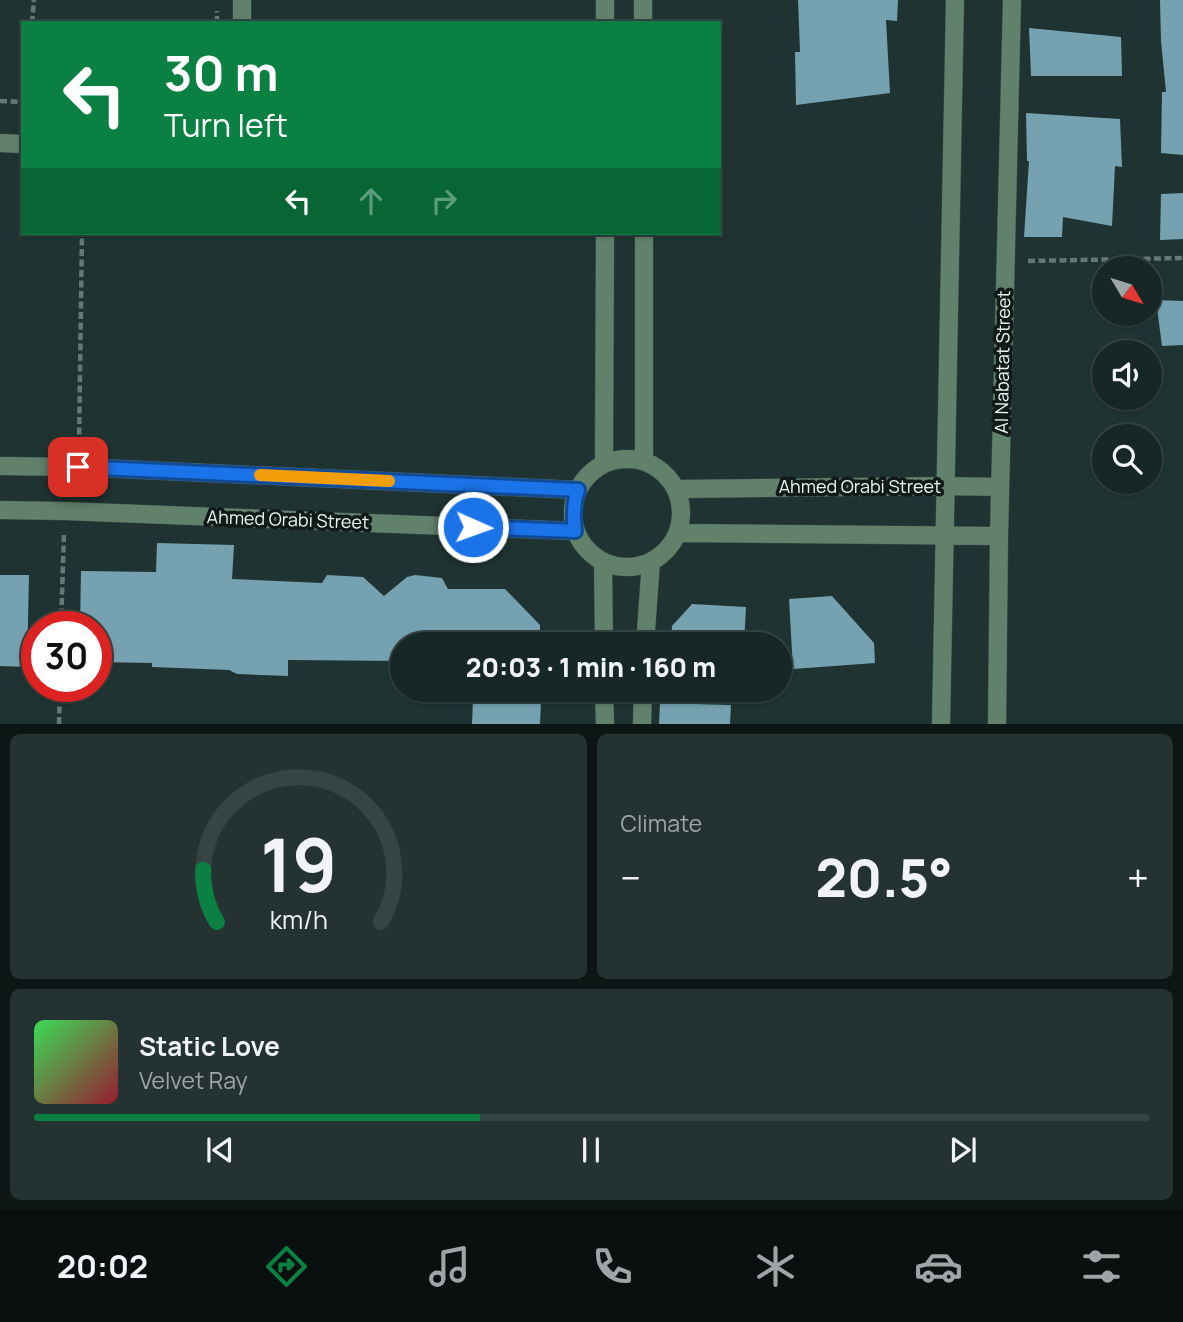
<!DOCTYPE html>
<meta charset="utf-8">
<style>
:root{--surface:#172726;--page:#243332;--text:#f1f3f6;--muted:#9ea5a7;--line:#364443;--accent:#0b8043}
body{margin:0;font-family:Manrope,sans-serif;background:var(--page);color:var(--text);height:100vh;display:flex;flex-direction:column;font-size:26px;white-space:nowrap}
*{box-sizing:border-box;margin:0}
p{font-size:23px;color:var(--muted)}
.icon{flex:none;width:38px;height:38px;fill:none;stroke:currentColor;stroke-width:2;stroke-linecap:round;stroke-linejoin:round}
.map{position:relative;height:724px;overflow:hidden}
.details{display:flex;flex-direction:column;gap:10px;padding:10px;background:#0d1515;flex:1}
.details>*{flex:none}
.hud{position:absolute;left:21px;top:21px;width:700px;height:214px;border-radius:0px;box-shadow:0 2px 5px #0004,0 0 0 2px var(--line);background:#0b8043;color:#fff;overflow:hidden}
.needle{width:46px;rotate:128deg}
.buttons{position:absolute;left:1092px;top:256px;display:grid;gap:14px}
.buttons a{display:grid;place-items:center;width:70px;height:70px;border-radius:50%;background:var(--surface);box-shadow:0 2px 5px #0004,0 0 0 2px var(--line);font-size:35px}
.speed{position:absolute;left:21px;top:611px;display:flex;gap:14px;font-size:35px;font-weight:700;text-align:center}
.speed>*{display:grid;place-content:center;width:91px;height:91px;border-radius:50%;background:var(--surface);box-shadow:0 2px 5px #0004,0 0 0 2px var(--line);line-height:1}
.speed .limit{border:10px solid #d22;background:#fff;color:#111}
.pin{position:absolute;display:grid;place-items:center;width:60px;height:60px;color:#fff;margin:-30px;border-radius:14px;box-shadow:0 4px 10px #0006}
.me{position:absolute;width:77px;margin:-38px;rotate:92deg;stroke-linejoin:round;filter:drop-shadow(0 0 5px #0008)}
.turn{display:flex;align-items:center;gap:24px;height:147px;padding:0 28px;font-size:32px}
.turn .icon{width:91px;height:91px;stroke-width:2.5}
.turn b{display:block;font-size:49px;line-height:60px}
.lanes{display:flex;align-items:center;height:66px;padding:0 28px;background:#0003;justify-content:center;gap:35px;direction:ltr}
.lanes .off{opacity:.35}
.big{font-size:52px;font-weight:800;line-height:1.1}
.details .card{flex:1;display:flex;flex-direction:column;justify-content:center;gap:10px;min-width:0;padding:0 24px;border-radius:10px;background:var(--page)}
.details .dial{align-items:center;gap:0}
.dial svg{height:182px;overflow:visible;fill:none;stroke:var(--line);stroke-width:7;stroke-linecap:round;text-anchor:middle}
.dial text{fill:var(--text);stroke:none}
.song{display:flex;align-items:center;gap:21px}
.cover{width:84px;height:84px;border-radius:10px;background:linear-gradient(135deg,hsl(130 70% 55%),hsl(350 70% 35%))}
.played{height:7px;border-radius:4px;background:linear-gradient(90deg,var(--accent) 40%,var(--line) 40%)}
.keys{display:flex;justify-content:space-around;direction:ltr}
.heat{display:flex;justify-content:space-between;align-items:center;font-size:38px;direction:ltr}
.details .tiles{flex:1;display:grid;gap:10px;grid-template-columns:1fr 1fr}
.card:last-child{grid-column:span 2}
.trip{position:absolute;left:390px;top:632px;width:402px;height:70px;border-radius:35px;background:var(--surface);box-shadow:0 2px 5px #0004,0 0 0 2px var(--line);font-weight:800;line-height:70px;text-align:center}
.menu{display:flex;height:112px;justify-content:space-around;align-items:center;background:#09100f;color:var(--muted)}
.menu .icon{width:49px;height:49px}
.menu .active{color:var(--accent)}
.menu b{font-size:32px;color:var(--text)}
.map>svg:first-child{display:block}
.building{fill:#75a1b0}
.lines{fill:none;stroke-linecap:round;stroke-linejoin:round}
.minor-casing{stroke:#3c4f4d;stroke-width:19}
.path{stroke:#667876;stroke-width:4.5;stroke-dasharray:7 3.5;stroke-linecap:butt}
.minor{stroke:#61816b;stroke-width:18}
.route-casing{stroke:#114b97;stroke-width:18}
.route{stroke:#1a73e8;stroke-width:12}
.slow{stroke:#f59e0b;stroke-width:12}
.labels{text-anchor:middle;stroke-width:7;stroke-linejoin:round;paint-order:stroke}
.street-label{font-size:18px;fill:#ebf8f6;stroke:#111a19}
</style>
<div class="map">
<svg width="1183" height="724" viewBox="0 0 1183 724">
<rect width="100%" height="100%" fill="#1f3432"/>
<path class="building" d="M798 0H898L897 21 886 20 890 93 796 105 795 52H800Z
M1160 0H1183V155L1161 153 1162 92H1166L1161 41Z
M1029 28 1121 37 1122 76H1031Z
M1026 113 1120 119 1122 167 1115 166 1112 226 1063 217 1062 237H1024L1029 161H1027Z
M1183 193V239L1160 240 1161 194Z
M1156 300 1183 301V345L1162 346Z
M157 543 234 545 232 579 322 583 327 575 363 577 384 596 407 577 415 575 442 578 448 589H505L540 625V644H402V661L288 660V676L237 674 229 670 152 667V663L96 662V626H80L81 571 156 572Z
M0 575H29L27 667 0 666Z
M832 596 874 643 875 663 793 669 789 599Z
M692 604 746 607 744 644H671L672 626Z
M473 699 541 701 540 724H472Z
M660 703 731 705 730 724H659Z"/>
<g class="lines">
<defs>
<path id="minor" d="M643 0V23
M242 23V0
M605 23V0
M0 143 23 144
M644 233V460
M573 513a54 54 0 1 1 108 0a54 54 0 1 1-108 0Z
M604 463 605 233
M0 466 78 467 578 490
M677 489 945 486 1000 487
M0 510 64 511 575 531
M678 533 999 536
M603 562 604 644
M645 644 651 562
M604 690 605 724
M642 724 643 690
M941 724 955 0
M997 724 999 536 1012 0"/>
</defs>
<use href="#minor" class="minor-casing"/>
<path class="path" d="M32 23 34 0
M217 23V11
M0 101 23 102
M1028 261 1183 258
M79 445 82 233
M61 626 64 533
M59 724 60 686"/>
<use href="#minor" class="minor"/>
</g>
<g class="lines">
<defs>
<path id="route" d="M78 467 578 490C573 504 573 516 575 531L473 527"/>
</defs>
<use href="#route" class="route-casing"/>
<use href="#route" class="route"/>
<path class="slow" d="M260 475 389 481"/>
</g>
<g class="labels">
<g class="street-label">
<text transform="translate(1003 362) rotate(-89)" y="6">Al Nabatat Street</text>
<text x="860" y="493">Ahmed Orabi Street</text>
<text transform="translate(288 520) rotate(2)" y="6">Ahmed Orabi Street</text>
</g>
</g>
</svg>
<div class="buttons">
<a><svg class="needle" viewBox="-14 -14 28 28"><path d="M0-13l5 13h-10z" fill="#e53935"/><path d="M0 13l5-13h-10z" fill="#9ea5a7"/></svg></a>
<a><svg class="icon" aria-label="sound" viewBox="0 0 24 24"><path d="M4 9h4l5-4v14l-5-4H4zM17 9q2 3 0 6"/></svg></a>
<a><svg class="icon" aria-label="search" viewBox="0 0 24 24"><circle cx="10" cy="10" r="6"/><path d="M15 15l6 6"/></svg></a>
</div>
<div class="speed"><div class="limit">30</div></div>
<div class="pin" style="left:78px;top:467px;background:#d93025"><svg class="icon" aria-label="arrive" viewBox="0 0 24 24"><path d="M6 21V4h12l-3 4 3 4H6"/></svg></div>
<svg class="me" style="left:473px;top:527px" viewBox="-20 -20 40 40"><circle r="17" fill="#1a73e8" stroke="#fff" stroke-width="3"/><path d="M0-11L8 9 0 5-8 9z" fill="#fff"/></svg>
<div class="trip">20:03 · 1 min · 160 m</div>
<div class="hud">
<div class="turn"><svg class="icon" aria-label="left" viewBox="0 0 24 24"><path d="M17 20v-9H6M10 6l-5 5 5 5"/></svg><div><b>30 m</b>Turn left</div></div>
<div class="lanes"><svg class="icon" aria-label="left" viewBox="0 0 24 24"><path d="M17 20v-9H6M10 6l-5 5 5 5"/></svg><svg class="icon off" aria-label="ahead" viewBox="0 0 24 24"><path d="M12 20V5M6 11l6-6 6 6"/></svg><svg class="icon off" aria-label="right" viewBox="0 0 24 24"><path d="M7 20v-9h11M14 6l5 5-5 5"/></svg></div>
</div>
</div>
<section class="details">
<div class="tiles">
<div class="card dial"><svg viewBox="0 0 100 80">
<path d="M14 69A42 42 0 1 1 86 69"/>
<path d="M14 69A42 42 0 0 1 8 46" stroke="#0b8043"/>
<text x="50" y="56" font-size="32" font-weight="700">19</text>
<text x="50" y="72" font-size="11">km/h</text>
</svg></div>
<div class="card"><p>Climate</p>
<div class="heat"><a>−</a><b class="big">20.5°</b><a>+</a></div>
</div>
<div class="card">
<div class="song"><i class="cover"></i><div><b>Static Love</b><p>Velvet Ray</p></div></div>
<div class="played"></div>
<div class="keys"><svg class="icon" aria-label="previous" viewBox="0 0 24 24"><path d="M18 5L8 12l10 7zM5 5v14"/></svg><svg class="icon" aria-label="pause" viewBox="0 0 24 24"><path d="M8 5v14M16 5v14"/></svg><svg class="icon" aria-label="next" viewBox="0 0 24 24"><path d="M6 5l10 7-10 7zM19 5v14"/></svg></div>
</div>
</div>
</section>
<nav class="menu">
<b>20:02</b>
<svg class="icon active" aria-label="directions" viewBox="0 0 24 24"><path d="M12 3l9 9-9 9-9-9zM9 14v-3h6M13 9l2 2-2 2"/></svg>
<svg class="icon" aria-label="music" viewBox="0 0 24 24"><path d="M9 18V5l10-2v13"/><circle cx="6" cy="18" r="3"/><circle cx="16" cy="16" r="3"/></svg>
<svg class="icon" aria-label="phone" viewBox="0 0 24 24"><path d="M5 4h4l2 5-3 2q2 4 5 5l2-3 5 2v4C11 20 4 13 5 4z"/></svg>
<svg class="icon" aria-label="climate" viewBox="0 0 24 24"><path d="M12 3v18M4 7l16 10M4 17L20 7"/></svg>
<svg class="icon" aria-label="car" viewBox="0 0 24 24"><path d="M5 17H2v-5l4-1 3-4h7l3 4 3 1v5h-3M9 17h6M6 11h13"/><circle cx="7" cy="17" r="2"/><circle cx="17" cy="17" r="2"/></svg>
<svg class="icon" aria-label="filters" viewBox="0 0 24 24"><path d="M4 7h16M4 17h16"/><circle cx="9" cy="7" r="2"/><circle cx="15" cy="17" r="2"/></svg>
</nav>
